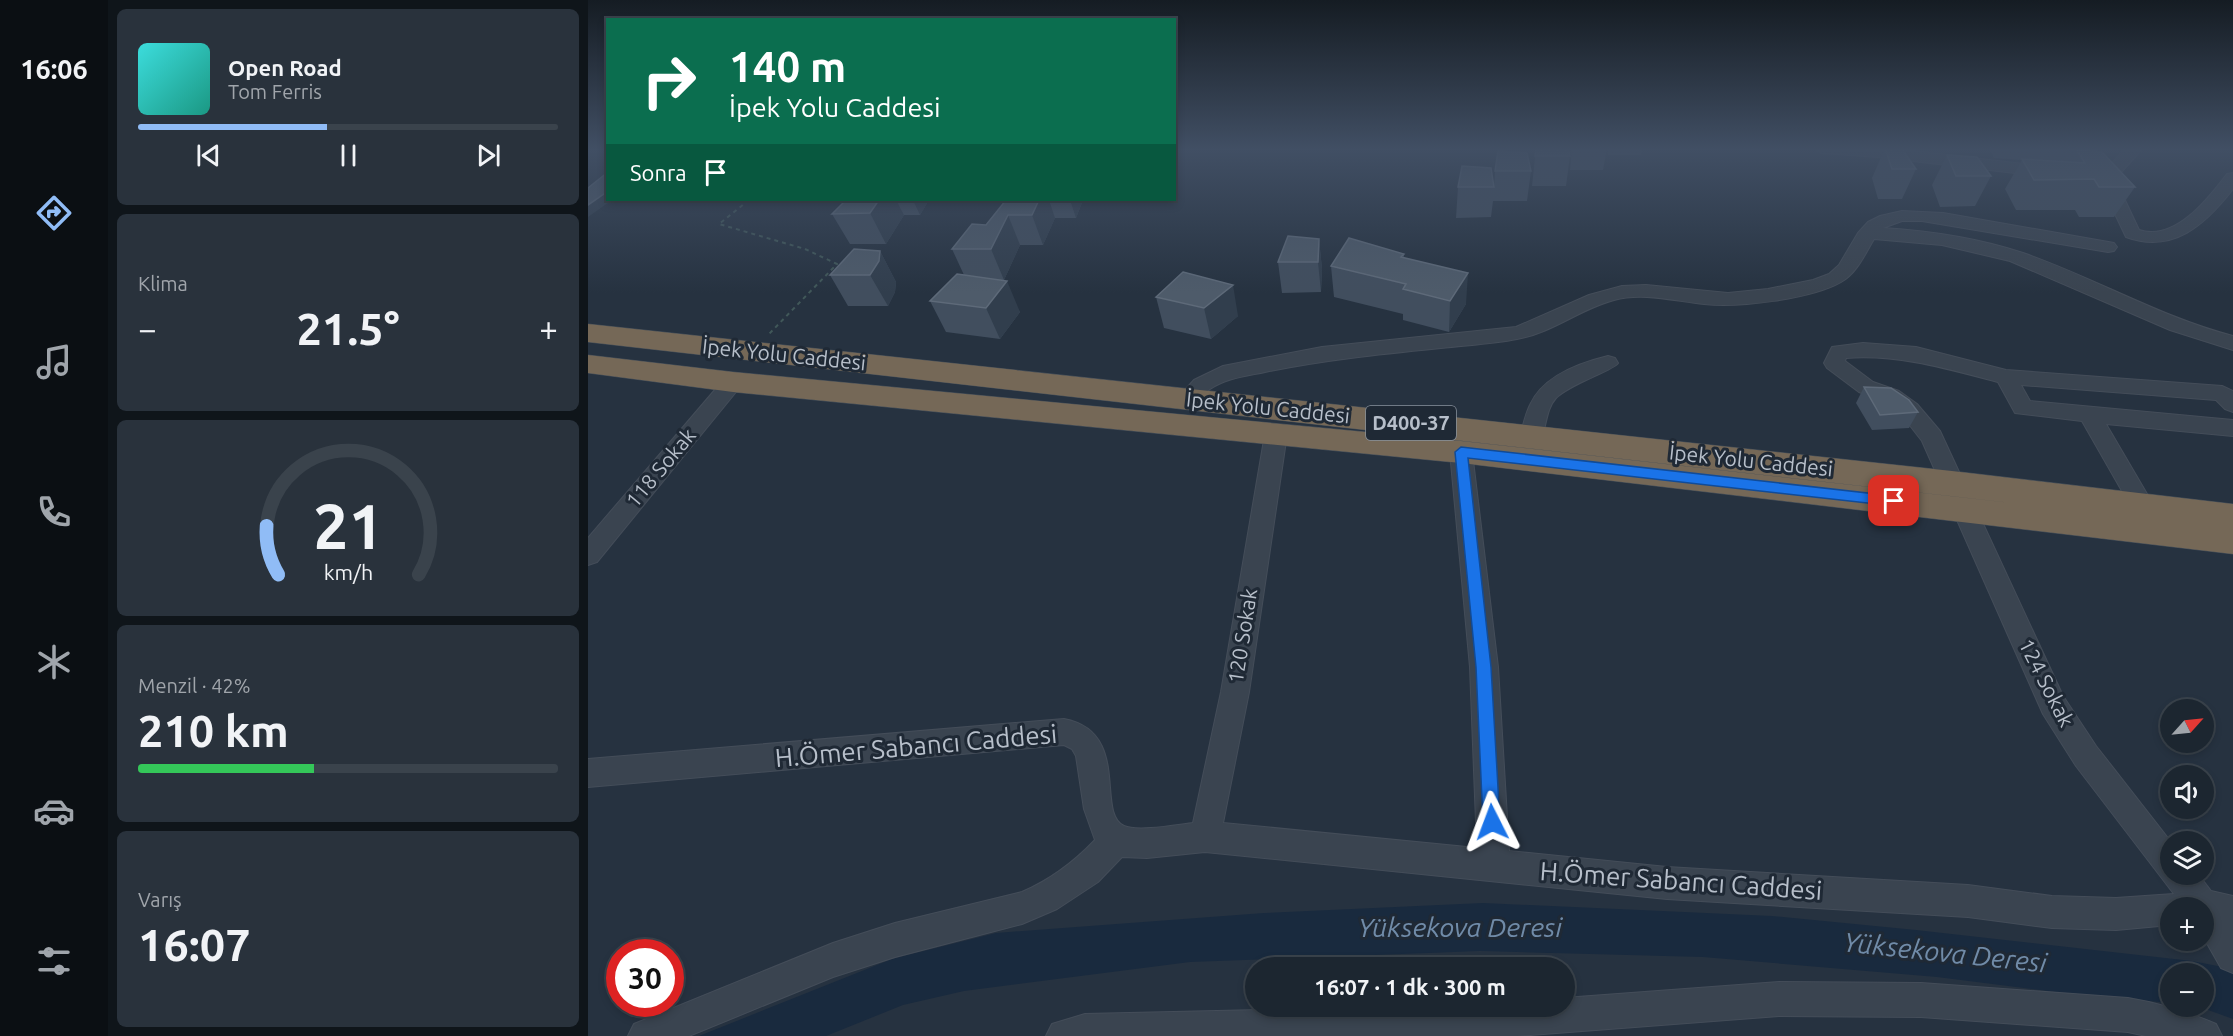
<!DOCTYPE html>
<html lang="tr">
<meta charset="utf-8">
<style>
:root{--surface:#1c2630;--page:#29323c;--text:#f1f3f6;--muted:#a0a5ab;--line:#3a434c;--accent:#90bcf6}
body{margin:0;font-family:Ubuntu,sans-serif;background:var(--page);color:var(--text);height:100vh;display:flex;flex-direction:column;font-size:22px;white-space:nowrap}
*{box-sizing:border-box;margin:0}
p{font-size:20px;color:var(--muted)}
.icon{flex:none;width:33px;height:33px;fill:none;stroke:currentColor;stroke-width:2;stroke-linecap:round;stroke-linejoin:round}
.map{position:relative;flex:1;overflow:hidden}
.panel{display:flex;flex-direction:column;gap:9px;padding:9px;background:#0f151a;width:480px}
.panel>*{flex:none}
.top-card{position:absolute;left:18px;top:18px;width:570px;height:183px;border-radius:0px;box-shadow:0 3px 9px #0003,0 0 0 2px var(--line);background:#0b6e4f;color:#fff;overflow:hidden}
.needle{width:39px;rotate:63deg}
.tools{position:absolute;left:1572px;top:699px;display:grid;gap:12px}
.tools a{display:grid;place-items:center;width:54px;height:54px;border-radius:50%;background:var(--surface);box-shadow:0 3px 9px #0003,0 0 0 2px var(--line);font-size:30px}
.speed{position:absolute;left:18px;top:939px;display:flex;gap:12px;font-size:30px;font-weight:700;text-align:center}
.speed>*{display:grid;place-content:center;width:78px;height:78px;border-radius:50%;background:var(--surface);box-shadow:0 3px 9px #0003,0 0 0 2px var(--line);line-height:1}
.speed .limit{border:9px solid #d22;background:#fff;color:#111}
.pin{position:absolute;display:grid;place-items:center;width:51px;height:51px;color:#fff;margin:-26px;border-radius:12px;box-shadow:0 3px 9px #0006}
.me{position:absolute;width:66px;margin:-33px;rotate:357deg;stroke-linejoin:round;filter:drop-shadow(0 0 4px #0008)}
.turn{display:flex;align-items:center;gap:21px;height:126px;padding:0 24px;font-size:27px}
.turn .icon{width:78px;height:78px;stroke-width:2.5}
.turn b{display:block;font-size:42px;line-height:51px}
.then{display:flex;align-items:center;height:57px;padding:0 24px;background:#0003;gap:12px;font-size:22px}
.big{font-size:45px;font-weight:700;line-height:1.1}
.panel .card{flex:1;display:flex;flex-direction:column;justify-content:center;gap:9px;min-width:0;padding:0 21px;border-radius:9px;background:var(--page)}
.panel .dial{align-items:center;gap:0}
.dial svg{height:156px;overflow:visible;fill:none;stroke:var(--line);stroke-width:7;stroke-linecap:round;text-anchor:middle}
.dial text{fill:var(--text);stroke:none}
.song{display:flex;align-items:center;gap:18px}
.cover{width:72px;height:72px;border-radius:9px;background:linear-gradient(135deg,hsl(180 70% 55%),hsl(170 70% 35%))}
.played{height:6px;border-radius:3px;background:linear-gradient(90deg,var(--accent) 45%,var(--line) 45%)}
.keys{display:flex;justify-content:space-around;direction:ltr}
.heat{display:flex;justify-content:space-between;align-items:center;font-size:33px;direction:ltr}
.charge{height:9px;border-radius:4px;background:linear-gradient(90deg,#34c759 42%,var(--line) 0)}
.trip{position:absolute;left:657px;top:957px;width:330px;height:60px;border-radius:30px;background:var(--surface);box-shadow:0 3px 9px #0003,0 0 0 2px var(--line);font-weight:700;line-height:60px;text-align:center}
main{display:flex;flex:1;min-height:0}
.tab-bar{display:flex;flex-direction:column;width:108px;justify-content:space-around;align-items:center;background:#0b0f13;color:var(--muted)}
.tab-bar .icon{width:42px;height:42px}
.tab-bar .current{color:var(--accent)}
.tab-bar b{font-size:27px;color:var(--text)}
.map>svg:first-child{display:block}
.water{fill:#192a3e}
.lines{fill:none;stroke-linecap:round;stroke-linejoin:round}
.minor-casing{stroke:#444d59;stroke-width:2}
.highway-casing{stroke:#454f5a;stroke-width:1}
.path{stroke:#415859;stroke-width:2;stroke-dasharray:4 4;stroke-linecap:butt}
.minor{fill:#3a4450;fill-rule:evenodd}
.highway{fill:#756857;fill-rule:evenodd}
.wall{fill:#414e5e}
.shaded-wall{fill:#313e4d}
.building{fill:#4e5b6a;stroke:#5e6a79;stroke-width:1.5}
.route{fill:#1a73e8;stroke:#114b97;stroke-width:1.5}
.labels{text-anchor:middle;stroke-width:6;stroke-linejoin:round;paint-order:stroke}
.shield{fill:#1f2935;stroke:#89929d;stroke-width:1.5}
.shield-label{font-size:20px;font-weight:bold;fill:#b7bfca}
.street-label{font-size:21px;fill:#b7bfca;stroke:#1f2935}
.near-street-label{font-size:26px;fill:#b7bfca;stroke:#1f2935}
.near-water-label{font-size:27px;font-style:italic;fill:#708ba8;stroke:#1f2935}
</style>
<main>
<nav class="tab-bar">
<b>16:06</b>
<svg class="icon current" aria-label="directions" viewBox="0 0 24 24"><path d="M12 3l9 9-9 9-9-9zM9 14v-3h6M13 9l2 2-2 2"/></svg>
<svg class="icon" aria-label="music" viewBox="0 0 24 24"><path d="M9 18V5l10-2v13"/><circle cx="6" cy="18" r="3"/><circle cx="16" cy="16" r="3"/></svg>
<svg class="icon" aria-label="phone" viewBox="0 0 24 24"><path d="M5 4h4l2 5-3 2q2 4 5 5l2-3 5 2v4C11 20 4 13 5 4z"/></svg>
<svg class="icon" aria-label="climate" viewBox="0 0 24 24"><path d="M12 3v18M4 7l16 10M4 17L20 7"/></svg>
<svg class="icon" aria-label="car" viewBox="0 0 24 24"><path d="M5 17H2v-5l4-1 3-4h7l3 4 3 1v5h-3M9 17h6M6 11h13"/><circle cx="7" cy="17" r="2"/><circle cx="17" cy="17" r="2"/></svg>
<svg class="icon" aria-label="filters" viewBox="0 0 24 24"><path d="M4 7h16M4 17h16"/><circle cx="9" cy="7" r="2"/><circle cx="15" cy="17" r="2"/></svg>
</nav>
<section class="panel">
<div class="card">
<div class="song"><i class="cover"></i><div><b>Open Road</b><p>Tom Ferris</p></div></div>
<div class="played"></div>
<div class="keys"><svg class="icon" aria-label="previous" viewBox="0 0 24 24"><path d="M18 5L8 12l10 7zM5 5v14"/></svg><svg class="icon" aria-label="pause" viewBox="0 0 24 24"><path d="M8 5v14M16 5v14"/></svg><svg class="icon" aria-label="next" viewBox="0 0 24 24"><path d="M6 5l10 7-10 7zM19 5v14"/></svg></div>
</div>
<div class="card"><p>Klima</p>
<div class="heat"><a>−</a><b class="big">21.5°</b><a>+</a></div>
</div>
<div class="card dial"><svg viewBox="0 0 100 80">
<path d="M14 69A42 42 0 1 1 86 69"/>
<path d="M14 69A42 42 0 0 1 8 44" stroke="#90bcf6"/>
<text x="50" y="56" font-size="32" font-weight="700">21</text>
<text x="50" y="72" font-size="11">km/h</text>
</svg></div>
<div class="card"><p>Menzil · 42%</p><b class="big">210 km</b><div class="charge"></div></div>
<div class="card"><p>Varış</p><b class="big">16:07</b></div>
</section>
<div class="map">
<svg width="1645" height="1036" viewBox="0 0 1645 1036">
<rect width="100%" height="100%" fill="#263240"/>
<path class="water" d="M895 903 1184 916 1328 930 1604 961 1645 969V1019L1612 1007 1616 1006V974H1582V1003L1477 993 1349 977 1115 957 892 951 602 962 376 991 315 1005 238 1036H111L304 959 408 933 676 913Z"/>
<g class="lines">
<defs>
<path id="minor" d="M1225 148H1299L1460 167 1468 172 1460 177 1291 157 1233 153Z
M1538 148H1555L1527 179 1551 230C1587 242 1620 199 1639 174L1645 173V189C1617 225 1585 254 1538 237L1510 178Z
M1314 211 1355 213 1526 243 1529 247 1526 251 1520 252 1334 221H1314L1295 228C1342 231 1390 238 1435 253 1507 278 1572 317 1645 336V350L1582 330 1422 261 1354 245 1286 239C1277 254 1269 273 1253 282 1224 299 1149 308 1116 304 1086 301 1055 292 1026 300 992 309 964 333 929 339 904 344 878 345 853 348 794 354 735 360 677 372 658 376 638 378 622 389 610 397 608 409 592 404L589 399 606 380 635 366 734 347 928 327 1001 295 1034 286 1058 285 1140 293 1180 289 1225 280 1241 274 1251 265 1270 233 1280 222 1292 216Z
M1275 343 1328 347 1418 370 1634 386 1645 391V412L1637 409 1628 400 1433 385 1442 401 1645 420V436L1518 424 1566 506 1562 512 1554 515 1546 512 1494 421 1427 413 1410 382C1360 369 1311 354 1258 358L1257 361 1285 382 1311 391 1329 404 1352 431 1475 696 1508 746 1583 842 1582 874H1610L1623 891 1645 896V973L1633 968 1616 938V908H1582V925L1528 930 1464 928 1380 917 1079 899 617 852 559 858 534 857 510 882 469 909 434 924 307 957 245 977 101 1036H40L46 1024 245 943 307 923 434 892C462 880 486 862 507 840L496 809 488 756 484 749 476 745 0 787V759L476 719C544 732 507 813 536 826 550 832 588 825 605 823L633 692 677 434 680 428 688 426 696 428 699 434 661 692 635 823 889 848 882 667 862 452 865 446 873 444 881 446 884 452 910 667 921 851 1079 867 1380 885 1464 896 1528 898 1586 894 1488 766 1455 714 1334 441 1313 414 1295 401 1271 392 1239 368 1236 363 1244 347Z
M1020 356 1027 358 1030 363C1026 370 982 384 968 398 957 410 959 429 951 443L943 445 935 443 932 437C935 426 937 415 942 405 955 376 991 363 1020 356Z
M145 375 152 377 156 382 152 387 9 562 0 565V538L138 377Z
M1191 982 1333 983 1540 998C1570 1003 1600 1012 1628 1024L1634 1036H1558L1540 1032 1333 1017 1191 1016 929 1036H458L464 1024 497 1014 856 1006H976V998Z"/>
<path id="highway" d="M0 324 1364 471 1645 504V554L873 463 145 392 0 373V355L145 372 873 441 1450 506 0 342Z"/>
</defs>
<use href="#minor" class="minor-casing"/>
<use href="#highway" class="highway-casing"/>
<path class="path" d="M161 200 131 224 217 249 249 264 180 335"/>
<use href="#minor" class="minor"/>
<use href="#highway" class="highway"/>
</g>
<path class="wall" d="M948 148 982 156 978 186H944Z
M984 148H1019L1015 170H982Z
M1020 148H1054L1053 155H1020Z
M1297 148 1328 169 1314 199H1290L1284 178Z
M1320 148H1338L1337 150Z
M1401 148H1510L1508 152 1547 187 1526 217H1491L1487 210H1428L1417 189 1434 160 1406 158Z
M1359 155 1403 176 1387 206 1352 207 1344 185Z
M907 171H943L939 201H905L903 217 868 218 870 187H906Z
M73 200H97L95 201Z
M258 200H341L332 215H316L298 244H262L244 214Z
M418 200H495L488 218H467L455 245H432L416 280H411L432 312 412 339 358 332 342 301 376 275 364 249 398 225Z
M731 239 734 269 733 292 694 293 690 262Z
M292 251 308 282 307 292 300 306H260L242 275Z
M816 254V258L878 304 861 332 815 320V314L746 297 743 266Z
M568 297 650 316 623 339 576 328Z
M1276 387 1330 412 1321 428 1284 430 1268 403Z"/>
<path class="shaded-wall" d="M20 191V200H24L0 217V205Z
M291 200H308L316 215 298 244 282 213Z
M325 200H341L332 215Z
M451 200H461L467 218 455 245 444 215Z
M482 200H495L488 218Z
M420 215 432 245 416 280 403 249Z
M731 239 734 269 733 292 730 262Z
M292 251 308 282 307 292 300 306 282 275Z
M880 273 878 304 861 332 862 301Z
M419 281 432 312 412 339 398 308Z
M645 285 650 316 623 339 616 308Z"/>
<path class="building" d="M948 148H980L982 156H947Z
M1297 148 1314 149 1328 169H1304Z
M1489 150 1514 152 1547 187H1511L1506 179 1446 180 1434 159 1497 163Z
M910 151 939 153 943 171H907Z
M1359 155 1389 157 1403 176H1368Z
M874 166 903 168 906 187H870Z
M20 172V191L0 205V188Z
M258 200H291L282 213 244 214Z
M418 200H451L444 215H420L403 249H364L384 224 398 225Z
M700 236 731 239 730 262H690Z
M761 238 816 254 813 257 880 273 862 301 815 289 818 284 743 266Z
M266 249 292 251 291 261 282 275H242Z
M595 272 645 285 616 308 568 297Z
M369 274 419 281 398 308 342 301Z
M1276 387 1303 388 1321 400 1330 412 1292 415Z"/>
<linearGradient id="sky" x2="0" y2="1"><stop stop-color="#151c23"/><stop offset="0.51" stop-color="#414f64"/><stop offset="1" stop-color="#414f64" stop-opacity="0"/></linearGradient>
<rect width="1645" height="293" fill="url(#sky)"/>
<path class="route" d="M873 447 1306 496 1313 501 1306 506 880 458 903 667 912 822 910 829 904 831 897 829 895 822 888 667 867 452Z"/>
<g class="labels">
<rect class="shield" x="778" y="406" width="90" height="34" rx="4.5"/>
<g class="shield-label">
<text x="823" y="430">D400-37</text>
</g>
<g class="street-label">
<text transform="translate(196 355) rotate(6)" y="7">İpek Yolu Caddesi</text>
<text transform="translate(680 408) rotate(6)" y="7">İpek Yolu Caddesi</text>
<text transform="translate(1163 461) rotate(6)" y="7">İpek Yolu Caddesi</text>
<text transform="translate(73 468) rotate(-50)" y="7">118 Sokak</text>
<text transform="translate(655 636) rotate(-81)" y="7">120 Sokak</text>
<text transform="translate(1458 683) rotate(63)" y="7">124 Sokak</text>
</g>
<g class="near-street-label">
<text transform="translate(328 746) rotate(-5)" y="9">H.Ömer Sabancı Caddesi</text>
<text transform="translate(1093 881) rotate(4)" y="9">H.Ömer Sabancı Caddesi</text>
</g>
<g class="near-water-label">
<text x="872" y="937">Yüksekova Deresi</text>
<text transform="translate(1357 953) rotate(6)" y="9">Yüksekova Deresi</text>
</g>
</g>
</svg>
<div class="tools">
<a><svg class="needle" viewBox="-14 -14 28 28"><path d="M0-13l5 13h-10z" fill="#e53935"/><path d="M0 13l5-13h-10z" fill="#a0a5ab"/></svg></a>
<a><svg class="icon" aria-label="sound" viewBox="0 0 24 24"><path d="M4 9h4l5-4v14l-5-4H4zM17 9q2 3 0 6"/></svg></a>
<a><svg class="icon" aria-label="layers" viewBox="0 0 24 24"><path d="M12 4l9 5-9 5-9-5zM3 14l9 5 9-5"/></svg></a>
<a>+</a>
<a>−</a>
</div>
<div class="speed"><div class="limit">30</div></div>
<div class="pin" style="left:1306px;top:501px;background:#d93025"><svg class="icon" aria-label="arrive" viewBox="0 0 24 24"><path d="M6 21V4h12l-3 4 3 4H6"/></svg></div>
<svg class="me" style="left:904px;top:822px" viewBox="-20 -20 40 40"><path d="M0-17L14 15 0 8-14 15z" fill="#1a73e8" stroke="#fff" stroke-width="4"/></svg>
<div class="trip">16:07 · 1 dk · 300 m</div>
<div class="top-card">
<div class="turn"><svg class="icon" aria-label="right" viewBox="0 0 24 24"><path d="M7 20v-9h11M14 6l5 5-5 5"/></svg><div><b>140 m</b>İpek Yolu Caddesi</div></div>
<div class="then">Sonra<svg class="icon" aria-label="arrive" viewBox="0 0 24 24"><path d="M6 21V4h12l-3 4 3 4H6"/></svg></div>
</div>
</div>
</main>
